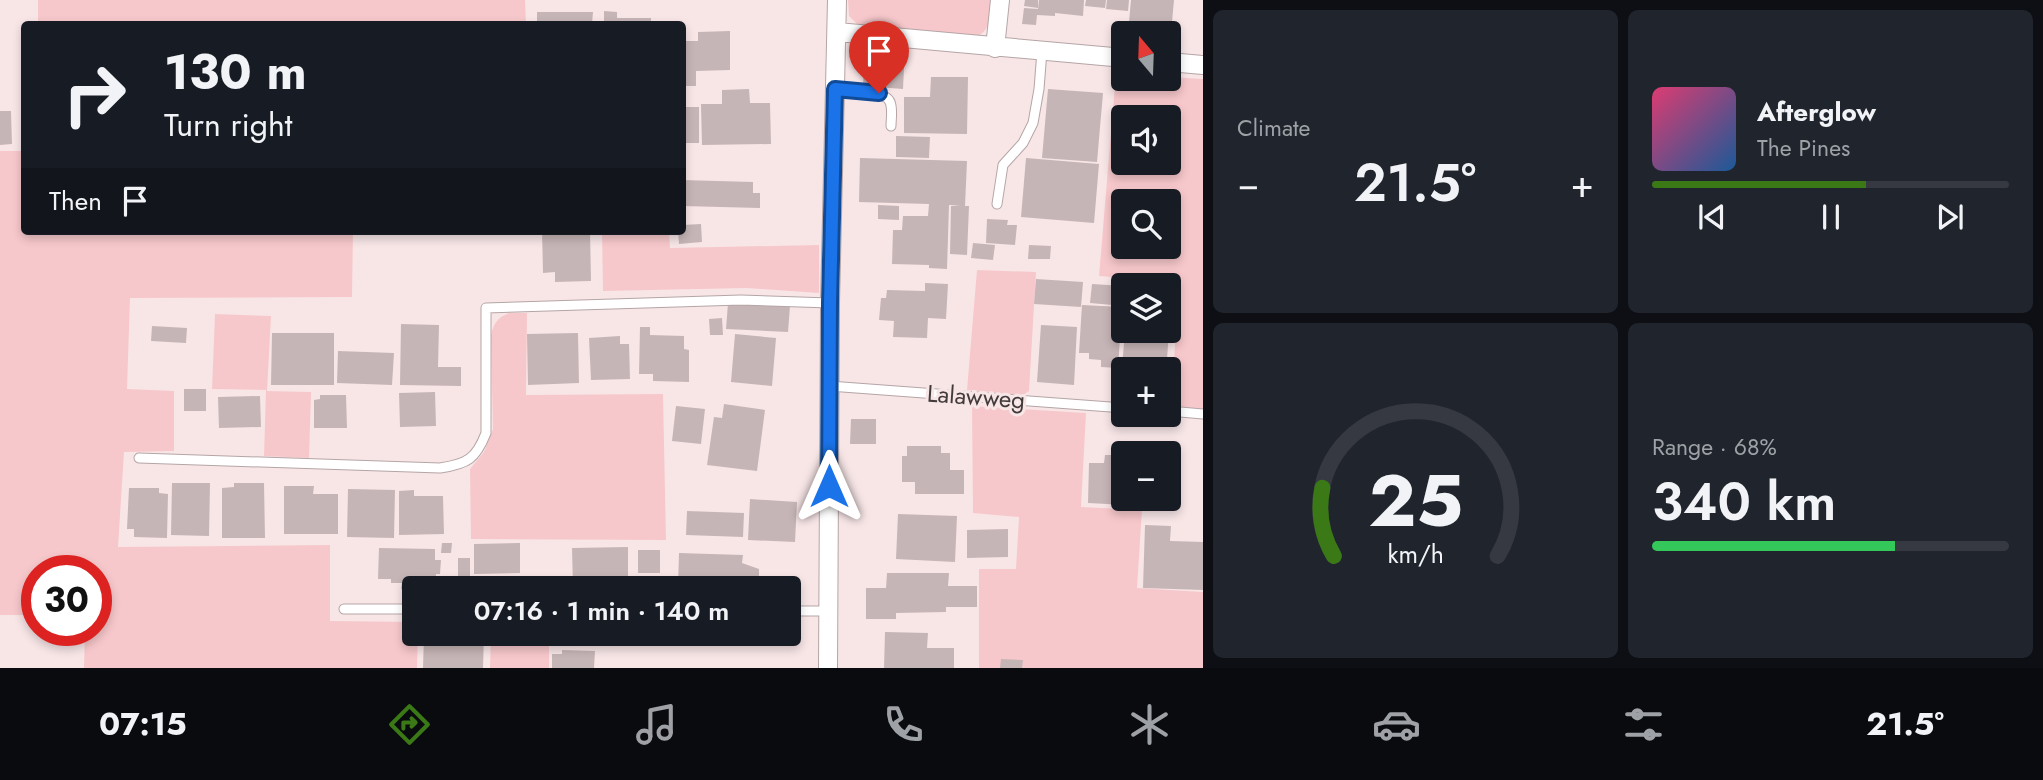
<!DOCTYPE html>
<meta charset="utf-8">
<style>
:root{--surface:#171b24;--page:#20242c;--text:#f1f3f6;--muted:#9ea1a6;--line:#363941;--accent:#3a7915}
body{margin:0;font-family:Jost,sans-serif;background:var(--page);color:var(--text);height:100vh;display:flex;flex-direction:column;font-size:26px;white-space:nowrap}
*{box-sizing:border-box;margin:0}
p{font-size:23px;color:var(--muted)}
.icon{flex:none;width:38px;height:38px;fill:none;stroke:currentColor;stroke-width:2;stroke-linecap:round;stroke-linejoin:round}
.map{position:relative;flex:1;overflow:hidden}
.drawer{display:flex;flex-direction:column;gap:10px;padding:10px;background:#0d0f14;width:840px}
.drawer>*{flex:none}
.guide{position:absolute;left:21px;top:21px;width:665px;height:214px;border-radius:7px;box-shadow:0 4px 10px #0003;background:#171b24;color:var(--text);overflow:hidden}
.needle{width:46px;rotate:341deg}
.controls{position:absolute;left:1111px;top:21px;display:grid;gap:14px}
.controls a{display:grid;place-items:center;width:70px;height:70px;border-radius:7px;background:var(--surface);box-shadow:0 4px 10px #0003;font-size:35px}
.speed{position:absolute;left:21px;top:555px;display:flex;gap:14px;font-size:35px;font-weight:700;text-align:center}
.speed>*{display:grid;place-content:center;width:91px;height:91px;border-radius:50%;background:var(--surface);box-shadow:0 4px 10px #0003;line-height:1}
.speed .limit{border:10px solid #d22;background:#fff;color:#111}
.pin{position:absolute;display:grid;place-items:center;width:60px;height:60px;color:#fff;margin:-72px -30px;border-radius:50% 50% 50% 0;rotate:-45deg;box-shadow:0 0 7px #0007}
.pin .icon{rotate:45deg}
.me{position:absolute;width:77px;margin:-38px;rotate:0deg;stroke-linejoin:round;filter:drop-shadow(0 0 5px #0008)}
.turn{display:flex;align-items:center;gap:24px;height:147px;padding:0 28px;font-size:32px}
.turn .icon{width:91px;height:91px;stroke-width:2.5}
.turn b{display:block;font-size:49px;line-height:60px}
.then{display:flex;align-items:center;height:66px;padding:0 28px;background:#0003;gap:14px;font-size:26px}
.big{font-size:52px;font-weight:600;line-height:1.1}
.drawer .card{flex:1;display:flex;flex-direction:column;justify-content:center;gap:10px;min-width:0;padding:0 24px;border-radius:10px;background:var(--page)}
.drawer .dial{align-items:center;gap:0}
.dial svg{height:182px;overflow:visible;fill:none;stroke:var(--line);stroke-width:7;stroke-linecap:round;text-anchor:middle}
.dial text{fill:var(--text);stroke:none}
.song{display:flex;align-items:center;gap:21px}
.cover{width:84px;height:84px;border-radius:10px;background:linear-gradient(135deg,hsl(340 70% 55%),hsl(210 70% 35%))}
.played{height:7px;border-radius:4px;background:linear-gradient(90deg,var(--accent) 60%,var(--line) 60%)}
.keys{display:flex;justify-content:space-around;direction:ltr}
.heat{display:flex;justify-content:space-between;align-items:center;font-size:38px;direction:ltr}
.charge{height:10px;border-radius:5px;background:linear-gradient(90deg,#34c759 68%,var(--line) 0)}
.drawer .tiles{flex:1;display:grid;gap:10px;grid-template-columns:repeat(2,1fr)}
.trip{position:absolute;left:402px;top:576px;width:399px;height:70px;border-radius:7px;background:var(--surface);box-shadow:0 4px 10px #0003;font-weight:600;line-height:70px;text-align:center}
.menu{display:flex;height:112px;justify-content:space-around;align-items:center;background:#090b0e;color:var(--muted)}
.menu .icon{width:49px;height:49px}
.menu .on{color:var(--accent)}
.menu b{font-size:32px;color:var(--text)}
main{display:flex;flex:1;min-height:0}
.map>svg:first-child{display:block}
.green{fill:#f7c8cb;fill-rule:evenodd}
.building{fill:#c6b5b6}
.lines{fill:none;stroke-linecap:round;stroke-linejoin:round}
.lane-casing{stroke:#b5a5a6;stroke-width:11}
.street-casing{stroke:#b5a5a6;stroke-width:20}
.lane{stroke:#fff;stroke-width:9}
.street{stroke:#fff;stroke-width:18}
.route-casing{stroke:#114b97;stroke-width:18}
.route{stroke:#1a73e8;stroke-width:12}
.labels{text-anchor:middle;stroke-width:6;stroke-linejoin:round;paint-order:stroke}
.street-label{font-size:24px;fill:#423b3b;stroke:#f8e6e7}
</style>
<main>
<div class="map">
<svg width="1203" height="668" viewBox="0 0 1203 668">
<rect width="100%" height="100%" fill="#f8e6e7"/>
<path class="green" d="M38 0H525L526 24H38Z
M848 0H992C990 15 992 30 976 37L860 27 849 16Z
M1116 73H1123L1124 79H1169V77L1203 79V411L1171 408 1179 282 1099 276ZM1124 117H1169V163H1124ZM1124 201H1169V247H1124Z
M0 151H24V231H353L352 297 130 298 127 389 174 391V451L124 452 118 547 330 545V621L415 622V634H418L417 668H84L85 630H96V570H37V615H0Z
M602 231H669L670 248 819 245V293L747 288 603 291Z
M977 270 1036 272 1029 391 1023 395 967 390Z
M509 313H527L526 395 663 394 666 540 471 539 470 469 484 452 493 429 491 335C494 323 497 318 509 313Z
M215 314 271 316 267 391 311 392 309 458 264 456 266 390 212 389Z
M972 406 1086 413 1081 507 1142 510 1137 588 1203 592V668H979V569H1016L1019 517 973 513Z
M491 634H549V668H490Z"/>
<path class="building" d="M1025 0H1038V8L1024 6Z
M1039 0H1084L1083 16 1055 13V16L1037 15 1036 25 1022 24 1024 8 1038 9Z
M1086 0H1106L1105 8 1085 6Z
M1107 0H1129L1128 11 1106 9Z
M1131 0H1174L1171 33H1128Z
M604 11 617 12V18H651V24H604Z
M537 12H593L592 24H537Z
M730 31V70L696 71V86H682V41H698V32Z
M864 65 904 68 903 89 863 86Z
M931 77H968L967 134 904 133V97H930Z
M749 89 750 103H770L771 144 702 145 701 104H722V90Z
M1048 89 1103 93 1097 162 1042 158Z
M682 107H699V143H682Z
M0 111H11L12 144 0 145Z
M896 136 930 137 929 158 896 157Z
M860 158 967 161 965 206H969L967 255 950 254 951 206 960 205H949L947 269 929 268V265L892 264 893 230H902L903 216H928L929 204 859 202Z
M1026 158 1099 164 1094 223 1021 217Z
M682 180 753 182V193H760V208L682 206Z
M878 205 899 206V220L878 219Z
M987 219 1008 220 1007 225H1017L1015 245 986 243Z
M701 224 702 242 679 244 678 231H682V225Z
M542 231H590L591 281 555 282V272L543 273Z
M973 243 995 245 993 260 971 258Z
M1029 245 1051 246 1050 259H1028Z
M1036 279 1083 282 1081 307 1034 304Z
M925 283 948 284 946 319 928 318 927 338 893 337 894 321 879 320 881 298H886L887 290 925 291Z
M1092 284 1124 286V306L1090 303Z
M728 303 790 306 788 332 726 329Z
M1082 305 1122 307 1118 368 1101 367V360L1089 359V353H1079Z
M722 318 723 335H710L709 319Z
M401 324 439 325 438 367H461V386L400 385Z
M1041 325 1077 327 1074 385 1037 382Z
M152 326 187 328 186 343 151 341Z
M640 327H650V335L684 336V349L689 350V382L653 381V374H639Z
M1125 331H1169L1167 359 1163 358 1162 369 1122 368Z
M272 333H334V385H271Z
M578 333 579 383 528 385 527 334Z
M735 334 776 338 772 386 731 382Z
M620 336V344H629L630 379 591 380 589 338Z
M338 351 394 353 392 385 337 383Z
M184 389H206V411H184Z
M435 392 436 426 400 427 399 393Z
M320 395H346L347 428H314V400L320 399Z
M260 396 261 427 219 428 218 397Z
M724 404 765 410 757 471 707 465 714 417 722 418Z
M676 406 705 409 701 444 672 441Z
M851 419H876V444H850Z
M907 446H941V453H950V470H964V494H915V482H902V456H907Z
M1105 455H1124V499H1127L1126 505 1088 503 1089 463H1104Z
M172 483H210L209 536 171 535Z
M234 483H264L265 538H222V488L234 487Z
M284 486H314L313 494H338V534H284Z
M129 488H159V493L168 494 167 538 134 537V529H127Z
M348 489 395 490 394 538 347 537Z
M414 490V496H443L444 534 399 535V491Z
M750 499 797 502 795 542 748 540Z
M687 511 744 513 743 537 686 535Z
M898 514 957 516 955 562 896 559Z
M1145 525 1171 526 1170 541 1203 542V590L1143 588Z
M1008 529V557L967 558V530Z
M442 543H452L451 553H441Z
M520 543V573L474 574V544Z
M628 547V588H573L572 548Z
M379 548 435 549V560H441L440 574H436L435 586 401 589 402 583H391V579H378Z
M638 550H660V573H638Z
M679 553 743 555 742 563 759 569V586L750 588H678Z
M458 558H470V577H458Z
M887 573H949L948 586H977V607H946V612L896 613V619H866V588H886Z
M535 576H547V587H535Z
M66 630H80V635H66Z
M885 632 928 633 927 648H954V668H884Z
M424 634H484L483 668H423Z
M562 650 595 651 594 668H552V654H562Z
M1001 659 1023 660 1022 668H1000Z"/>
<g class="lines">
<defs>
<path id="lane" d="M835 89C848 90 885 89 890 102 893 109 891 119 891 126
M997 204 1003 165 1023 143 1033 123 1039 89 1042 51
M829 386 1124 408
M1169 411 1203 414
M139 458 440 468C467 464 476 459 486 433V308L741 300 830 303
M344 609H415
M789 611H829"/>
<path id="street" d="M837 32 1124 58
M995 48 1000 0
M1169 62 1203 65
M828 668 830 303 837 0"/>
</defs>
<use href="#lane" class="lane-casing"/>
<use href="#street" class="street-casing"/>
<use href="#lane" class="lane"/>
<use href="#street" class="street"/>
</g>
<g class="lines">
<defs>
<path id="route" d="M829 486 830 303 835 89 879 93"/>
</defs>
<use href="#route" class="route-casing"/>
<use href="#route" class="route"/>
</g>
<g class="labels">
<g class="street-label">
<text transform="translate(976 397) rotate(4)" y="8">Lalawweg</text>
</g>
</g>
</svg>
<div class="controls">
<a><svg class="needle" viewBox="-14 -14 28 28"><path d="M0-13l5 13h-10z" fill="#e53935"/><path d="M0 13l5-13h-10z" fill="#9ea1a6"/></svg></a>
<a><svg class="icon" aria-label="sound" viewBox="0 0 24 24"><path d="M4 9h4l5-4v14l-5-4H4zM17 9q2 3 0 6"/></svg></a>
<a><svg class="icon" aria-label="search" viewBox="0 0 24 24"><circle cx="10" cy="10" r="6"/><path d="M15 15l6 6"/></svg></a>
<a><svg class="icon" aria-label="layers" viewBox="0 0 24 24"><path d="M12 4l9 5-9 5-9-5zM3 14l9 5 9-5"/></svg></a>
<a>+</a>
<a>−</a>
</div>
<div class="speed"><div class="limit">30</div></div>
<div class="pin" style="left:879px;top:93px;background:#d93025"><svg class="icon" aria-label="arrive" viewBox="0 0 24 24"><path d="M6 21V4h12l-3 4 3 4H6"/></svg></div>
<svg class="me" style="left:829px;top:486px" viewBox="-20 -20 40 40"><path d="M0-17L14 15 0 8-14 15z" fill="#1a73e8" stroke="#fff" stroke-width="4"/></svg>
<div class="trip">07:16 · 1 min · 140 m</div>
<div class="guide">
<div class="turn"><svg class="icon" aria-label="right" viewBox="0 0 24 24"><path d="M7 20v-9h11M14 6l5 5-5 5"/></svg><div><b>130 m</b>Turn right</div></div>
<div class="then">Then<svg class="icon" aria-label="arrive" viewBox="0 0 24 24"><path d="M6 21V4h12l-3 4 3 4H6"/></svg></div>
</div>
</div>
<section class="drawer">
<div class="tiles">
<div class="card"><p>Climate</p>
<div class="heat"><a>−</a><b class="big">21.5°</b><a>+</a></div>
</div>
<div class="card">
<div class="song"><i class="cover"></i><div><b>Afterglow</b><p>The Pines</p></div></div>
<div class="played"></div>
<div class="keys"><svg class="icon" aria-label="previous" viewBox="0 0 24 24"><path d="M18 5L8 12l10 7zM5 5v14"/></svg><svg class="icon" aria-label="pause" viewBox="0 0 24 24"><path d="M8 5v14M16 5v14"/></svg><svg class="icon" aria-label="next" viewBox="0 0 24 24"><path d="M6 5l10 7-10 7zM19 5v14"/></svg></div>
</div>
<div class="card dial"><svg viewBox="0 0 100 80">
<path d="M14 69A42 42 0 1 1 86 69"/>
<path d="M14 69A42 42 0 0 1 9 39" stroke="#3a7915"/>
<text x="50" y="56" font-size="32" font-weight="700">25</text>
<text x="50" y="72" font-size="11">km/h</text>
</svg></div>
<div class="card"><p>Range · 68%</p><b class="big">340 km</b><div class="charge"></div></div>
</div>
</section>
</main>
<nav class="menu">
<b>07:15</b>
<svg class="icon on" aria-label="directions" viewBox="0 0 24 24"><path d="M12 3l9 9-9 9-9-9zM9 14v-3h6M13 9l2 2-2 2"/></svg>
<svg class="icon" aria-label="music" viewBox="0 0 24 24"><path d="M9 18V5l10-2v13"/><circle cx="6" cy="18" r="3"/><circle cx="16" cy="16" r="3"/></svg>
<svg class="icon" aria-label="phone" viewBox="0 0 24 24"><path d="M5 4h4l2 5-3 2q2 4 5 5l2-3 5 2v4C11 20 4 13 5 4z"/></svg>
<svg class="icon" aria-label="climate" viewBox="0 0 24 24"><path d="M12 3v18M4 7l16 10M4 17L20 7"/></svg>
<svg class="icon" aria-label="car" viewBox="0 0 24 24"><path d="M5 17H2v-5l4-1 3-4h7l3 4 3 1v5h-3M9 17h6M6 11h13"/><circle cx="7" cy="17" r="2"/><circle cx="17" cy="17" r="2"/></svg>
<svg class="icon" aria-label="filters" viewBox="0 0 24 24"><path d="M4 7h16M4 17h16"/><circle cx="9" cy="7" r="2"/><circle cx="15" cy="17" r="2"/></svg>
<b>21.5°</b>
</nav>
